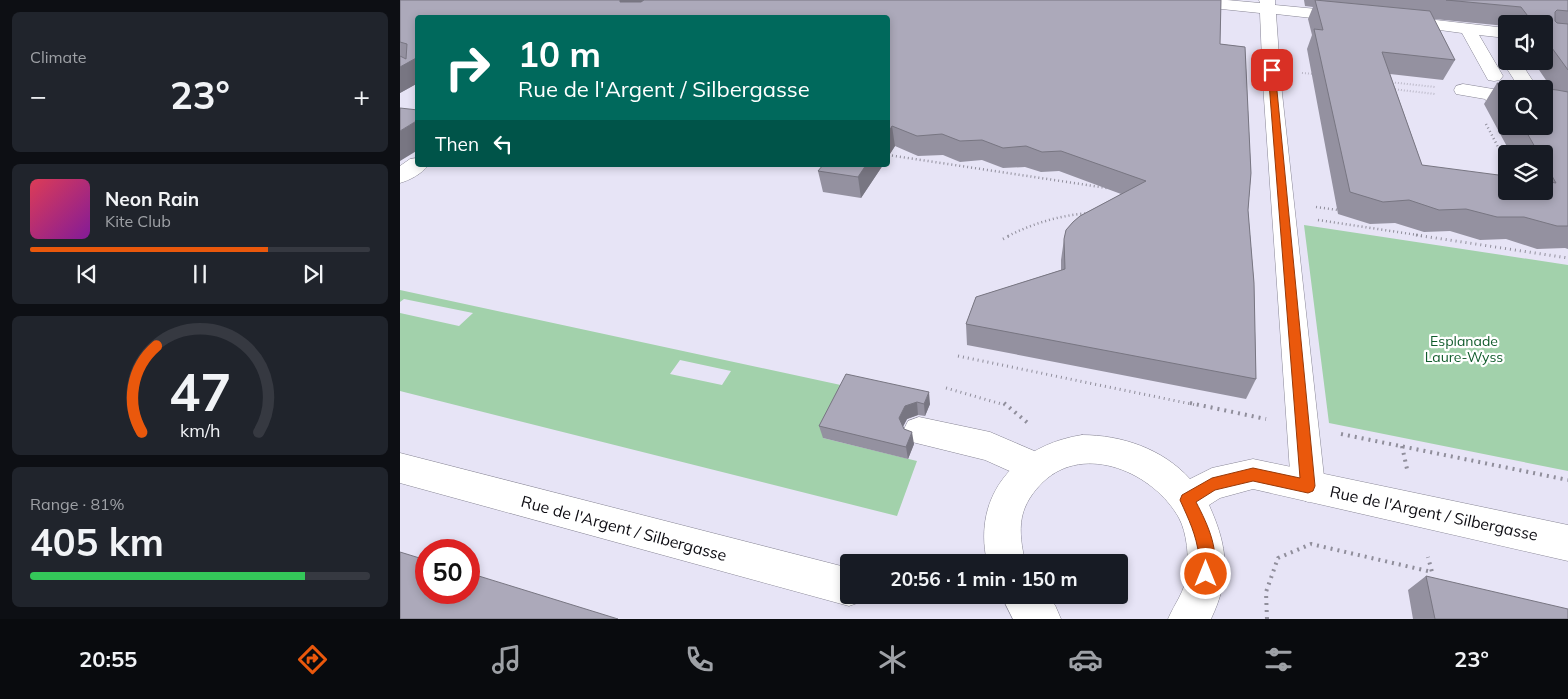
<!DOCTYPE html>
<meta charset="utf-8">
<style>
:root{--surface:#171b24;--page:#20242c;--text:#f1f3f6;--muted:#9ea1a6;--line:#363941;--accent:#ea580c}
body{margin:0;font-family:Mulish,sans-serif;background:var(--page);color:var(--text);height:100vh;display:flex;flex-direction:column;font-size:19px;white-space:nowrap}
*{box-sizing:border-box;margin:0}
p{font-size:16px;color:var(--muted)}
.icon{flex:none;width:28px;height:28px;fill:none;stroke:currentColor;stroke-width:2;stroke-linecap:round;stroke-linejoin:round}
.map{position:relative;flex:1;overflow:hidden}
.drawer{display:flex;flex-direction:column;gap:12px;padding:12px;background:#0d0f14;width:400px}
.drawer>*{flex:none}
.hud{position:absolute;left:15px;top:15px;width:475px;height:152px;border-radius:5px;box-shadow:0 2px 8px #0003;background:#00695c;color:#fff;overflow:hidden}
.tools{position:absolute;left:1098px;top:15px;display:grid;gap:10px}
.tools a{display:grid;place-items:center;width:55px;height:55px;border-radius:5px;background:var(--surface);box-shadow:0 2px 8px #0003;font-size:25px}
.speed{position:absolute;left:15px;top:539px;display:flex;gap:10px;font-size:25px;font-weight:700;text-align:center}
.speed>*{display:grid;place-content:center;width:65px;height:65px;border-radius:50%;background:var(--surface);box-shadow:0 2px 8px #0003;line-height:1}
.speed .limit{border:8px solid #d22;background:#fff;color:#111}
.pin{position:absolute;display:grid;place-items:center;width:42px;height:42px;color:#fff;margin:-21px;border-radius:10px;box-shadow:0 2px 8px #0006}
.me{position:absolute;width:55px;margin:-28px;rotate:0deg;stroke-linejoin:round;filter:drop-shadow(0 0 4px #0008)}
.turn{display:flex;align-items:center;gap:18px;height:105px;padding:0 20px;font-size:22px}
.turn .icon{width:65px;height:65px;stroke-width:2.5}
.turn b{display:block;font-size:35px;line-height:42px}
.then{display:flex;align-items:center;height:48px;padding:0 20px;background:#0003;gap:10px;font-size:19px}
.big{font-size:38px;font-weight:700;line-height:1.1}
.drawer .tile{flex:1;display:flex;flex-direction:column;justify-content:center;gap:8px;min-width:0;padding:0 18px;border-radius:8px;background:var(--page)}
.drawer .dial{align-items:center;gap:0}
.dial svg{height:130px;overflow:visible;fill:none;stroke:var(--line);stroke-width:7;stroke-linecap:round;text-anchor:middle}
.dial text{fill:var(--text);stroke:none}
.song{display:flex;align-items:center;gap:15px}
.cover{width:60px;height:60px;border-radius:8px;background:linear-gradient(135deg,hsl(350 70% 55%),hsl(290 70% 35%))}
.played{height:5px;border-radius:2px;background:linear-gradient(90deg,var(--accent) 70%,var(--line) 70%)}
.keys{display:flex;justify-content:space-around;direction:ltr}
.heat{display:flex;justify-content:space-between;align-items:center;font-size:28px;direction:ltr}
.charge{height:8px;border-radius:4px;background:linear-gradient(90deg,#34c759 81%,var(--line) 0)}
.trip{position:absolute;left:440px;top:554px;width:288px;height:50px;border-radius:5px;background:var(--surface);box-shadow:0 2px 8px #0003;font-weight:700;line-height:50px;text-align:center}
.menu{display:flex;height:80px;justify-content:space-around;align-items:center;background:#090b0e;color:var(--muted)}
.menu .icon{width:35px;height:35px}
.menu .current{color:var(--accent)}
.menu b{font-size:22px;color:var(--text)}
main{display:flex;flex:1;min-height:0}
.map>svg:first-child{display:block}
.green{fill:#a2d1ab;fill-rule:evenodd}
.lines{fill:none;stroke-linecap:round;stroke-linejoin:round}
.minor-casing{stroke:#888695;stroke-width:1}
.major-casing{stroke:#888695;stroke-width:1}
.path-far3{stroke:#908e9b;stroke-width:2;stroke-dasharray:0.5 2.5;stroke-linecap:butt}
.path-far2{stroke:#908e9b;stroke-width:2.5;stroke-dasharray:1 3;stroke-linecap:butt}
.path-far1{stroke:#908e9b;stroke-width:3;stroke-dasharray:1 4;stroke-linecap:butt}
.path{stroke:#908e9b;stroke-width:4;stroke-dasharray:2 5;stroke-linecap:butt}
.minor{fill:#fff;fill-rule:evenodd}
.major{fill:#fff;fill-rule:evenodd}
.wall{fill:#9491a0;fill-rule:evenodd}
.shaded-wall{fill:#787682}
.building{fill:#aca9ba;stroke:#787682}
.route{fill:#ea580c;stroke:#983908}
.labels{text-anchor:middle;stroke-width:4.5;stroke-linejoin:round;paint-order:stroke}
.park-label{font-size:14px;fill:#105b2b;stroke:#fff}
.near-street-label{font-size:16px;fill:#0d0c12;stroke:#fff}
</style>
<main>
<section class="drawer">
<div class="tile"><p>Climate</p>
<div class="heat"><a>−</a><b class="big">23°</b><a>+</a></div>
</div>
<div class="tile">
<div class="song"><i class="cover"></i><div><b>Neon Rain</b><p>Kite Club</p></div></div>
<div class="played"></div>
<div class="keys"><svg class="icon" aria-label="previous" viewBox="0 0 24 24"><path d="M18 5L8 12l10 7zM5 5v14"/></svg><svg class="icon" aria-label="pause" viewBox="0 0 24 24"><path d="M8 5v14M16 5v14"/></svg><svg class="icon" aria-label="next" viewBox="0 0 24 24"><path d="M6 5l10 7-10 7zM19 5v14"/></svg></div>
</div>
<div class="tile dial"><svg viewBox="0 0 100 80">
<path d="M14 69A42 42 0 1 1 86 69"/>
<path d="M14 69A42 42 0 0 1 23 16" stroke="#ea580c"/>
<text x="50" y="56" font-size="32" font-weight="700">47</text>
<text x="50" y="72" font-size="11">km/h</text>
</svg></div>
<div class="tile"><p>Range · 81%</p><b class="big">405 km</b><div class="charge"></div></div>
</section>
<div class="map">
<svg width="1168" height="619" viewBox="0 0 1168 619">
<rect width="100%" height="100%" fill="#e7e4f6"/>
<path class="green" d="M904 225 1168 265V471L929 423Z
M0 290 450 387 423 438 517 461 497 516 0 391V313L59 326 73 313 4 299 0 302ZM280 360 331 371 322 385 270 374Z"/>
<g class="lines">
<defs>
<path id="minor" d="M775 0H827L860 3 859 0H875V5L948 12 954 14 956 17 954 20 948 22 876 14 881 84 925 486 920 497 908 502 896 497 891 486 863 84 860 13 783 5 778 3Z
M1001 16 1106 28V38L1079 35 1103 76 1100 80 1094 81 1088 80 1062 33 995 24 993 21 995 18Z
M1105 57 1106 61H1120L1138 89H1120L1102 61Z
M1063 84 1099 90 1102 94 1106 95V107L1088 103 1085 99 1056 94 1054 90 1056 86Z
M18 158V165H28C22 174 10 180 0 183V166L10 159Z
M519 417 590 432 646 456 651 467 646 478 634 482 585 460 508 441 503 431 508 421Z"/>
<path id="major" d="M682 435C722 435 763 449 790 479L812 468 853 459 1168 525V561L853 489 820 498 809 505C828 547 831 577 811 619H768C775 603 785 591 787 574 789 557 787 533 779 518 754 473 685 442 643 482 633 492 625 503 622 517 619 533 622 547 625 562H587C572 494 617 445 682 435Z
M0 453 449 568V595H465L463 601 449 606 0 483Z
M601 595H644L655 605 661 619H613Z"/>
</defs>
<use href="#minor" class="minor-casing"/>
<use href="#major" class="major-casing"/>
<path class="path-far3" d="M902 73 915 74
M989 82 1035 87
M992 89 1035 94"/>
<path class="path-far2" d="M1086 124 1106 162
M488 155 707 188
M916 207 938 210
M918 220 1024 236
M608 236C634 223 661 215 690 213"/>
<path class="path-far1" d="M1016 235 1168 258
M603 239 611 235
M558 356 796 405
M546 388 605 405"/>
<path class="path" d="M604 403 629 424
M790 403 866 419
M941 434 1168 480
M1002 446 1007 469
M867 619 866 592 878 558 911 544 1032 572 1028 557"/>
<use href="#minor" class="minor"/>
<use href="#major" class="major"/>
</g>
<path class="wall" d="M0 0H821L820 44 845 47 851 173 848 210 854 283 856 379 846 399 567 345 566 324 576 297 661 270V260L664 239 666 230 673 222 680 216 721 194 659 171 641 172 625 167 603 168 582 160 560 162 543 155 518 156 495 146 488 157V18H18V83L0 93V56L6 58 0 56Z
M904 0H1168V249L1165 248 1137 249 1106 239 1080 240 1050 231 1024 232 995 223 970 224 938 214 907 49 912 35 908 19 913 7 905 6ZM1034 19 1106 26V24H1144V61H1133L1152 89 1119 88 1097 83 1084 104 1111 154H1144V191L1022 165 990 74 1043 80 1055 60ZM1106 89 1144 126H1106Z
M483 165 461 198 423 192 418 171Z
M446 374 530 404 525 416 518 415 507 419 503 427 514 444 508 459 423 438 419 426Z
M1026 576 1168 619H1013L1008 590Z"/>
<path class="shaded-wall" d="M220 0H249L227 18 220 2Z
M18 57V83L0 93V67Z
M18 120V150L0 161V131Z
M492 126 495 146 488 157V133Z
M466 165H483L461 198 458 177Z
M529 392 530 404 525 416 524 404Z
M517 402 518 415 507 419 501 430 499 418 505 406Z
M512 432 514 444 508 459 506 447Z"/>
<path class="building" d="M0 0H220V2H241L244 0H821L820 44 845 47 851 173 848 210 854 283 856 379 566 324 576 297 665 269 664 239 666 230 673 222 680 216 746 181 661 151 642 152 626 146 603 148 582 140 560 141 542 134 517 136 492 126 488 133V18H18V57L0 67V56L6 59 7 44 0 42Z
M915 0 1030 11 1055 60 982 52 1022 165 1106 176V191H1144V181L1156 183 1144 162V154H1139L1123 126H1144V89H1106V99L1097 83 1119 88 1122 86 1157 90 1168 92V226H1157L1124 217H1097L1066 209 1039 210 1009 200 983 202 950 192 914 29 923 30Z
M1046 0H1168V11L1157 10 1155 12V21L1157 23 1168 24V70L1144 37V24H1134L1121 7Z
M0 108 18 110V120L0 131Z
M423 165H466L458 177 418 171Z
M446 374 529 392 524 404 517 402 505 406 499 418 504 429 512 432 506 447 419 426Z
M0 552 26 560V592H69V573L218 619H0Z
M1026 576 1168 609V619H1035Z"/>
<path class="route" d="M872 67 875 70 915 486 913 491 908 493 853 481 815 490 796 502C808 525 822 554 811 580L806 582 800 580C797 572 800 565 799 556 796 534 789 520 780 500L782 495 812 478 853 468 900 478 868 70Z"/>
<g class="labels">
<g class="park-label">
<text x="1064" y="346">Esplanade<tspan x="1064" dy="16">Laure-Wyss</tspan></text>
</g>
<g class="near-street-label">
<text transform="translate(1034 513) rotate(12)" y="6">Rue de l'Argent / Silbergasse</text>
<text transform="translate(224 528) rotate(15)" y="6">Rue de l'Argent / Silbergasse</text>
</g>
</g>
</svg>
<div class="tools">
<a><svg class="icon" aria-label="sound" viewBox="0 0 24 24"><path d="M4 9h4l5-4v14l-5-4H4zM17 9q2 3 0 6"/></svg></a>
<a><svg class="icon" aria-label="search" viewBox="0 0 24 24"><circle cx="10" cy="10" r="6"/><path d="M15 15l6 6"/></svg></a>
<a><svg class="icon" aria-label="layers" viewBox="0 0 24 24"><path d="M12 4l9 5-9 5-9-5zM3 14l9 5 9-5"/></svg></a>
</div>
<div class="speed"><div class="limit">50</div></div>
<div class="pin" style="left:872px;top:70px;background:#d93025"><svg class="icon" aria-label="arrive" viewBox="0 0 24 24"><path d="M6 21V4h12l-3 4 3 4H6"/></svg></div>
<svg class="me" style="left:806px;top:574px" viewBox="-20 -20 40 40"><circle r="17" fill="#ea580c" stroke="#fff" stroke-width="3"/><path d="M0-11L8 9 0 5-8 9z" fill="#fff"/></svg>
<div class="trip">20:56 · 1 min · 150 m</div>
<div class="hud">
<div class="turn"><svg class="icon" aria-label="right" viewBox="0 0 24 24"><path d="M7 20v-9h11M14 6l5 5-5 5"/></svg><div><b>10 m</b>Rue de l'Argent / Silbergasse</div></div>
<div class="then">Then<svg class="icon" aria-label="left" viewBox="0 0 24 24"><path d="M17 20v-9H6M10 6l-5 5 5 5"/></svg></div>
</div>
</div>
</main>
<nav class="menu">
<b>20:55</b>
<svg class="icon current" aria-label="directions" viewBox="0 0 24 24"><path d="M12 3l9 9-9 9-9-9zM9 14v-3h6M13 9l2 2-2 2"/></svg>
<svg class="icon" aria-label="music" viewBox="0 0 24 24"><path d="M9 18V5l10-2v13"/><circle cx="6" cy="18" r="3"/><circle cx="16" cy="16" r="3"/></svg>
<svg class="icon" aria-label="phone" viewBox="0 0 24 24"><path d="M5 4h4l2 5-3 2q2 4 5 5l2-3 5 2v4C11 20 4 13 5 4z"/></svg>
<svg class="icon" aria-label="climate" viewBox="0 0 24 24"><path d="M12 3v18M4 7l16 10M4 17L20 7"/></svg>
<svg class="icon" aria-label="car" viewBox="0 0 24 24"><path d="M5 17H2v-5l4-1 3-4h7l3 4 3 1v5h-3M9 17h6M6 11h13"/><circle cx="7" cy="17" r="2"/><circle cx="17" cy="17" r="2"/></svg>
<svg class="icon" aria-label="filters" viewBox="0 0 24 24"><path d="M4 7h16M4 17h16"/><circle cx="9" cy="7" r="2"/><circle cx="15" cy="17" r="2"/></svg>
<b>23°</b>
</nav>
